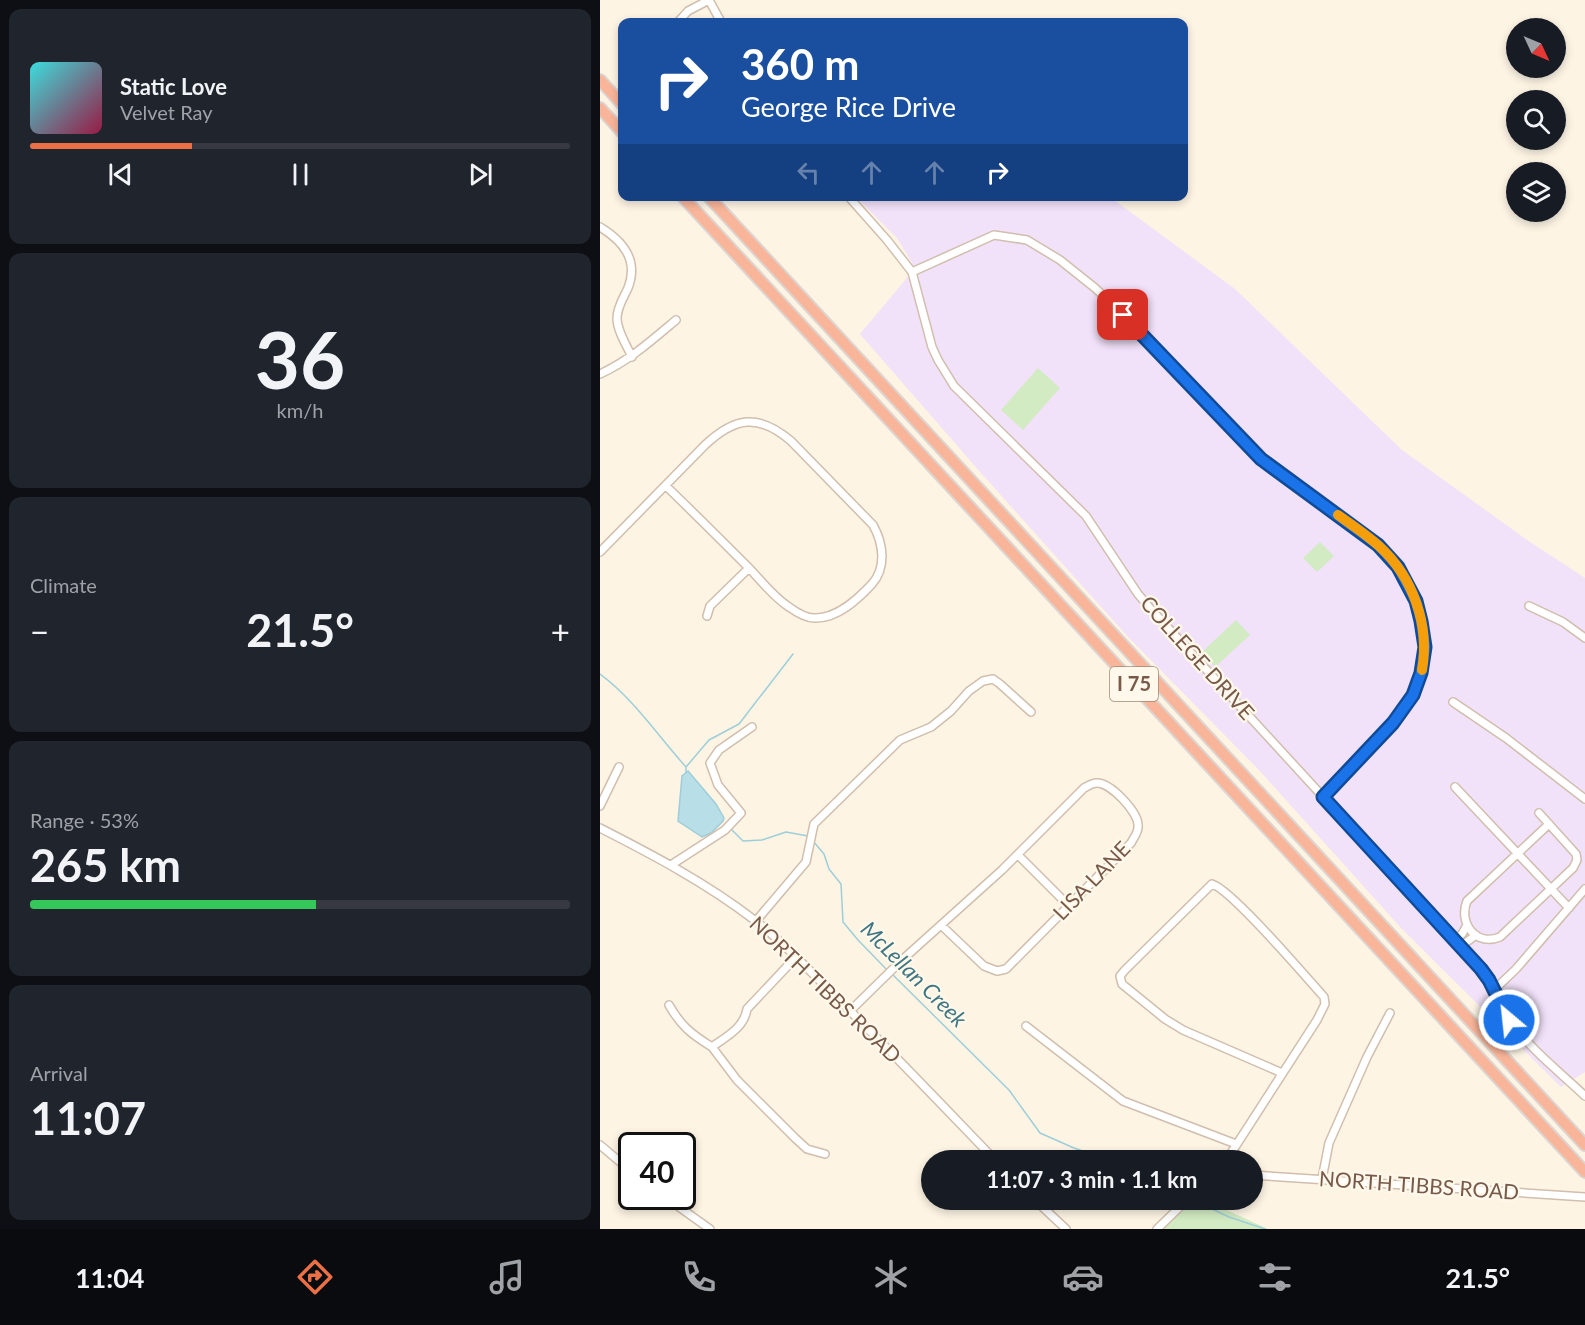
<!DOCTYPE html>
<meta charset="utf-8">
<style>
:root{--surface:#171b24;--page:#20242c;--text:#f1f3f6;--muted:#9ea1a6;--line:#363941;--accent:#eb7046}
body{margin:0;font-family:Lato,sans-serif;background:var(--page);color:var(--text);height:100vh;display:flex;flex-direction:column;font-size:22px;white-space:nowrap}
*{box-sizing:border-box;margin:0}
p{font-size:20px;color:var(--muted)}
.icon{flex:none;width:33px;height:33px;fill:none;stroke:currentColor;stroke-width:2;stroke-linecap:round;stroke-linejoin:round}
.map{position:relative;flex:1;overflow:hidden}
.details{display:flex;flex-direction:column;gap:9px;padding:9px;background:#0d0f14;width:600px}
.details>*{flex:none}
.top-card{position:absolute;left:18px;top:18px;width:570px;height:183px;border-radius:12px;box-shadow:0 3px 9px #0003;background:#1a4fa0;color:#fff;overflow:hidden}
.needle{width:39px;rotate:134deg}
.tools{position:absolute;left:906px;top:18px;display:grid;gap:12px}
.tools a{display:grid;place-items:center;width:60px;height:60px;border-radius:50%;background:var(--surface);box-shadow:0 3px 9px #0003;font-size:30px}
.speed{position:absolute;left:18px;top:1132px;display:flex;gap:12px;font-size:30px;font-weight:700;text-align:center}
.speed>*{display:grid;place-content:center;width:78px;height:78px;border-radius:50%;background:var(--surface);box-shadow:0 3px 9px #0003;line-height:1}
.speed .limit{border:3px solid #111;border-radius:9px;background:#fff;color:#111}
.pin{position:absolute;display:grid;place-items:center;width:51px;height:51px;color:#fff;margin:-26px;border-radius:12px;box-shadow:0 3px 9px #0006}
.me{position:absolute;width:66px;margin:-33px;rotate:332deg;stroke-linejoin:round;filter:drop-shadow(0 0 4px #0008)}
.turn{display:flex;align-items:center;gap:21px;height:126px;padding:0 24px;font-size:27px}
.turn .icon{width:78px;height:78px;stroke-width:2.5}
.turn b{display:block;font-size:42px;line-height:51px}
.lanes{display:flex;align-items:center;height:57px;padding:0 24px;background:#0003;justify-content:center;gap:30px;direction:ltr}
.lanes .off{opacity:.35}
.big{font-size:45px;font-weight:700;line-height:1.1}
.details .card{flex:1;display:flex;flex-direction:column;justify-content:center;gap:9px;min-width:0;padding:0 21px;border-radius:12px;background:var(--page)}
.details .dial{align-items:center;gap:0}
.dial b{font-size:78px;line-height:1}
.song{display:flex;align-items:center;gap:18px}
.cover{width:72px;height:72px;border-radius:9px;background:linear-gradient(135deg,hsl(180 70% 55%),hsl(340 70% 35%))}
.played{height:6px;border-radius:3px;background:linear-gradient(90deg,var(--accent) 30%,var(--line) 30%)}
.keys{display:flex;justify-content:space-around;direction:ltr}
.heat{display:flex;justify-content:space-between;align-items:center;font-size:33px;direction:ltr}
.charge{height:9px;border-radius:4px;background:linear-gradient(90deg,#34c759 53%,var(--line) 0)}
.trip{position:absolute;left:321px;top:1150px;width:342px;height:60px;border-radius:30px;background:var(--surface);box-shadow:0 3px 9px #0003;font-weight:700;line-height:60px;text-align:center}
.menu{display:flex;height:96px;justify-content:space-around;align-items:center;background:#090b0e;color:var(--muted)}
.menu .icon{width:42px;height:42px}
.menu .current{color:var(--accent)}
.menu b{font-size:27px;color:var(--text)}
main{display:flex;flex:1;min-height:0}
.map>svg:first-child{display:block}
.education{fill:#f1e1f9}
.green{fill:#d2ebc2}
.water{fill:#b8dfe7;stroke:#9eced9;stroke-width:1.5}
.lines{fill:none;stroke-linecap:round;stroke-linejoin:round}
.stream{stroke:#9eced9;stroke-width:1.5}
.minor-casing{stroke:#d1bead;stroke-width:10}
.highway-casing{stroke:#dcd4d0;stroke-width:14}
.minor{stroke:#fff;stroke-width:7}
.highway{stroke:#f9b599;stroke-width:10}
.route-casing{stroke:#114b97;stroke-width:15}
.route{stroke:#1a73e8;stroke-width:10}
.slow{stroke:#f59e0b;stroke-width:10}
.labels{text-anchor:middle;stroke-width:4.5;stroke-linejoin:round;paint-order:stroke}
.shield{fill:#fff8eb;stroke:#a0897a;stroke-width:1.5}
.shield-label{font-size:20px;font-weight:bold;fill:#775a49}
.street-label{font-size:21px;fill:#775a49;stroke:#fff8eb}
.water-label{font-size:22px;font-style:italic;fill:#3f7683;stroke:#fff8eb}
</style>
<main>
<section class="details">
<div class="card">
<div class="song"><i class="cover"></i><div><b>Static Love</b><p>Velvet Ray</p></div></div>
<div class="played"></div>
<div class="keys"><svg class="icon" aria-label="previous" viewBox="0 0 24 24"><path d="M18 5L8 12l10 7zM5 5v14"/></svg><svg class="icon" aria-label="pause" viewBox="0 0 24 24"><path d="M8 5v14M16 5v14"/></svg><svg class="icon" aria-label="next" viewBox="0 0 24 24"><path d="M6 5l10 7-10 7zM19 5v14"/></svg></div>
</div>
<div class="card dial"><b>36</b><p>km/h</p></div>
<div class="card"><p>Climate</p>
<div class="heat"><a>−</a><b class="big">21.5°</b><a>+</a></div>
</div>
<div class="card"><p>Range · 53%</p><b class="big">265 km</b><div class="charge"></div></div>
<div class="card"><p>Arrival</p><b class="big">11:07</b></div>
</section>
<div class="map">
<svg width="985" height="1229" viewBox="0 0 985 1229">
<rect width="100%" height="100%" fill="#fdf4e4"/>
<path class="education" d="M256 197H510L635 289 802 450 930 542 985 578V1072L961 1087 802 929 658 769 530 639 381 473 260 334 312 272V263L297 238Z"/>
<path class="green" d="M438 368 460 388 423 430 401 410Z
M720 542 734 556 717 572 703 558Z
M636 620 650 635 615 667 602 652Z
M593 1200H605L668 1229H564Z"/>
<path class="water" d="M88 771 116 804 124 818 123 821 111 833 102 837 78 821 82 776Z"/>
<g class="lines">
<path class="stream" d="M0 674C34 699 58 736 86 767V772
M86 767 109 740 139 724 193 654
M130 828 143 841 162 840 186 832 208 836
M213 841 224 854 229 869 241 884 243 922 258 940 288 971
M292 974 409 1090 440 1133 474 1148 512 1161
M593 1200 629 1217 665 1229"/>
<defs>
<path id="minor" d="M109 0 121 22
M78 22 88 11 109 0
M248 196 287 240 312 272 332 347 338 360 354 386 486 516 538 594 549 607 881 969C892 984 898 1002 909 1018 928 1048 960 1072 985 1096
M0 227C23 241 39 260 28 288 24 297 17 307 17 318 17 331 27 346 32 357
M312 272 394 235 427 240 460 260 495 288 543 333 661 459 778 545 798 566 816 601 824 635 823 660 818 683 801 714 723 797
M0 374C30 360 51 341 76 320
M0 552 105 445C135 417 158 413 191 441L273 525C283 543 287 567 272 584 258 599 237 619 214 618 207 618 196 612 189 607 173 597 160 579 147 566 120 539 93 512 66 486
M929 606 963 622 985 638
M107 616 110 606 149 568
M853 702 906 738 985 799
M855 787 969 908
M0 806 19 767
M939 813 976 854 977 860 973 868 900 937C876 947 858 923 867 901L949 824
M0 828C53 855 106 883 153 919 182 941 207 968 233 994 289 1049 342 1105 396 1161
M418 855 469 906
M71 865 125 830 141 813 118 785 110 763 119 750 152 727
M156 921 206 862 214 824 300 740 331 727 351 711 369 691 383 681 393 679 400 684 431 712
M854 940 862 934 867 925
M860 947 876 935
M894 990 916 969 985 889
M69 1005C81 1026 91 1034 112 1047 127 1036 144 1028 147 1009L196 957
M250 1011 302 960 402 870 484 788C488 786 492 783 497 783 511 783 538 812 538 825 539 832 534 837 531 843L406 969 397 971 384 966 342 926
M426 1026 523 1101 636 1144
M112 1047 137 1080 195 1138 207 1149 225 1154
M0 1145 32 1172
M626 1161 717 1020 725 1004 724 997C705 976 632 890 612 884L525 970 520 976 522 984 565 1019 583 1030 682 1073
M652 1175 985 1197
M722 1179 729 1143 767 1057 790 1013
M65 1197 110 1229
M435 1200 466 1229
M557 1229 587 1200"/>
<path id="highway" d="M0 80 22 104
M0 108 22 132
M82 196 985 1172
M108 196 985 1145"/>
</defs>
<use href="#minor" class="minor-casing"/>
<use href="#highway" class="highway-casing"/>
<use href="#minor" class="minor"/>
<use href="#highway" class="highway"/>
</g>
<g class="lines">
<defs>
<path id="route" d="M523 315 661 459 778 545 798 567 816 601 821 621 825 647 821 673 813 695 793 723 723 797 881 969 889 980 909 1020"/>
</defs>
<use href="#route" class="route-casing"/>
<use href="#route" class="route"/>
<path class="slow" d="M738 515C752 525 767 535 779 546 813 577 830 625 822 670"/>
</g>
<g class="labels">
<rect class="shield" x="510" y="667" width="48" height="34" rx="4.5"/>
<g class="shield-label">
<text x="534" y="691">I 75</text>
</g>
<g class="street-label">
<text transform="translate(597 658) rotate(48)" y="7">COLLEGE DRIVE</text>
<text transform="translate(492 881) rotate(-46)" y="7">LISA LANE</text>
<text transform="translate(225 990) rotate(44)" y="7">NORTH TIBBS ROAD</text>
<text transform="translate(819 1186) rotate(4)" y="7">NORTH TIBBS ROAD</text>
</g>
<g class="water-label">
<text transform="translate(314 974) rotate(45)" y="8">McLellan Creek</text>
</g>
</g>
</svg>
<div class="tools">
<a><svg class="needle" viewBox="-14 -14 28 28"><path d="M0-13l5 13h-10z" fill="#e53935"/><path d="M0 13l5-13h-10z" fill="#9ea1a6"/></svg></a>
<a><svg class="icon" aria-label="search" viewBox="0 0 24 24"><circle cx="10" cy="10" r="6"/><path d="M15 15l6 6"/></svg></a>
<a><svg class="icon" aria-label="layers" viewBox="0 0 24 24"><path d="M12 4l9 5-9 5-9-5zM3 14l9 5 9-5"/></svg></a>
</div>
<div class="speed"><div class="limit">40</div></div>
<div class="pin" style="left:523px;top:315px;background:#d93025"><svg class="icon" aria-label="arrive" viewBox="0 0 24 24"><path d="M6 21V4h12l-3 4 3 4H6"/></svg></div>
<svg class="me" style="left:909px;top:1020px" viewBox="-20 -20 40 40"><circle r="17" fill="#1a73e8" stroke="#fff" stroke-width="3"/><path d="M0-11L8 9 0 5-8 9z" fill="#fff"/></svg>
<div class="trip">11:07 · 3 min · 1.1 km</div>
<div class="top-card">
<div class="turn"><svg class="icon" aria-label="right" viewBox="0 0 24 24"><path d="M7 20v-9h11M14 6l5 5-5 5"/></svg><div><b>360 m</b>George Rice Drive</div></div>
<div class="lanes"><svg class="icon off" aria-label="left" viewBox="0 0 24 24"><path d="M17 20v-9H6M10 6l-5 5 5 5"/></svg><svg class="icon off" aria-label="ahead" viewBox="0 0 24 24"><path d="M12 20V5M6 11l6-6 6 6"/></svg><svg class="icon off" aria-label="ahead" viewBox="0 0 24 24"><path d="M12 20V5M6 11l6-6 6 6"/></svg><svg class="icon" aria-label="right" viewBox="0 0 24 24"><path d="M7 20v-9h11M14 6l5 5-5 5"/></svg></div>
</div>
</div>
</main>
<nav class="menu">
<b>11:04</b>
<svg class="icon current" aria-label="directions" viewBox="0 0 24 24"><path d="M12 3l9 9-9 9-9-9zM9 14v-3h6M13 9l2 2-2 2"/></svg>
<svg class="icon" aria-label="music" viewBox="0 0 24 24"><path d="M9 18V5l10-2v13"/><circle cx="6" cy="18" r="3"/><circle cx="16" cy="16" r="3"/></svg>
<svg class="icon" aria-label="phone" viewBox="0 0 24 24"><path d="M5 4h4l2 5-3 2q2 4 5 5l2-3 5 2v4C11 20 4 13 5 4z"/></svg>
<svg class="icon" aria-label="climate" viewBox="0 0 24 24"><path d="M12 3v18M4 7l16 10M4 17L20 7"/></svg>
<svg class="icon" aria-label="car" viewBox="0 0 24 24"><path d="M5 17H2v-5l4-1 3-4h7l3 4 3 1v5h-3M9 17h6M6 11h13"/><circle cx="7" cy="17" r="2"/><circle cx="17" cy="17" r="2"/></svg>
<svg class="icon" aria-label="filters" viewBox="0 0 24 24"><path d="M4 7h16M4 17h16"/><circle cx="9" cy="7" r="2"/><circle cx="15" cy="17" r="2"/></svg>
<b>21.5°</b>
</nav>
